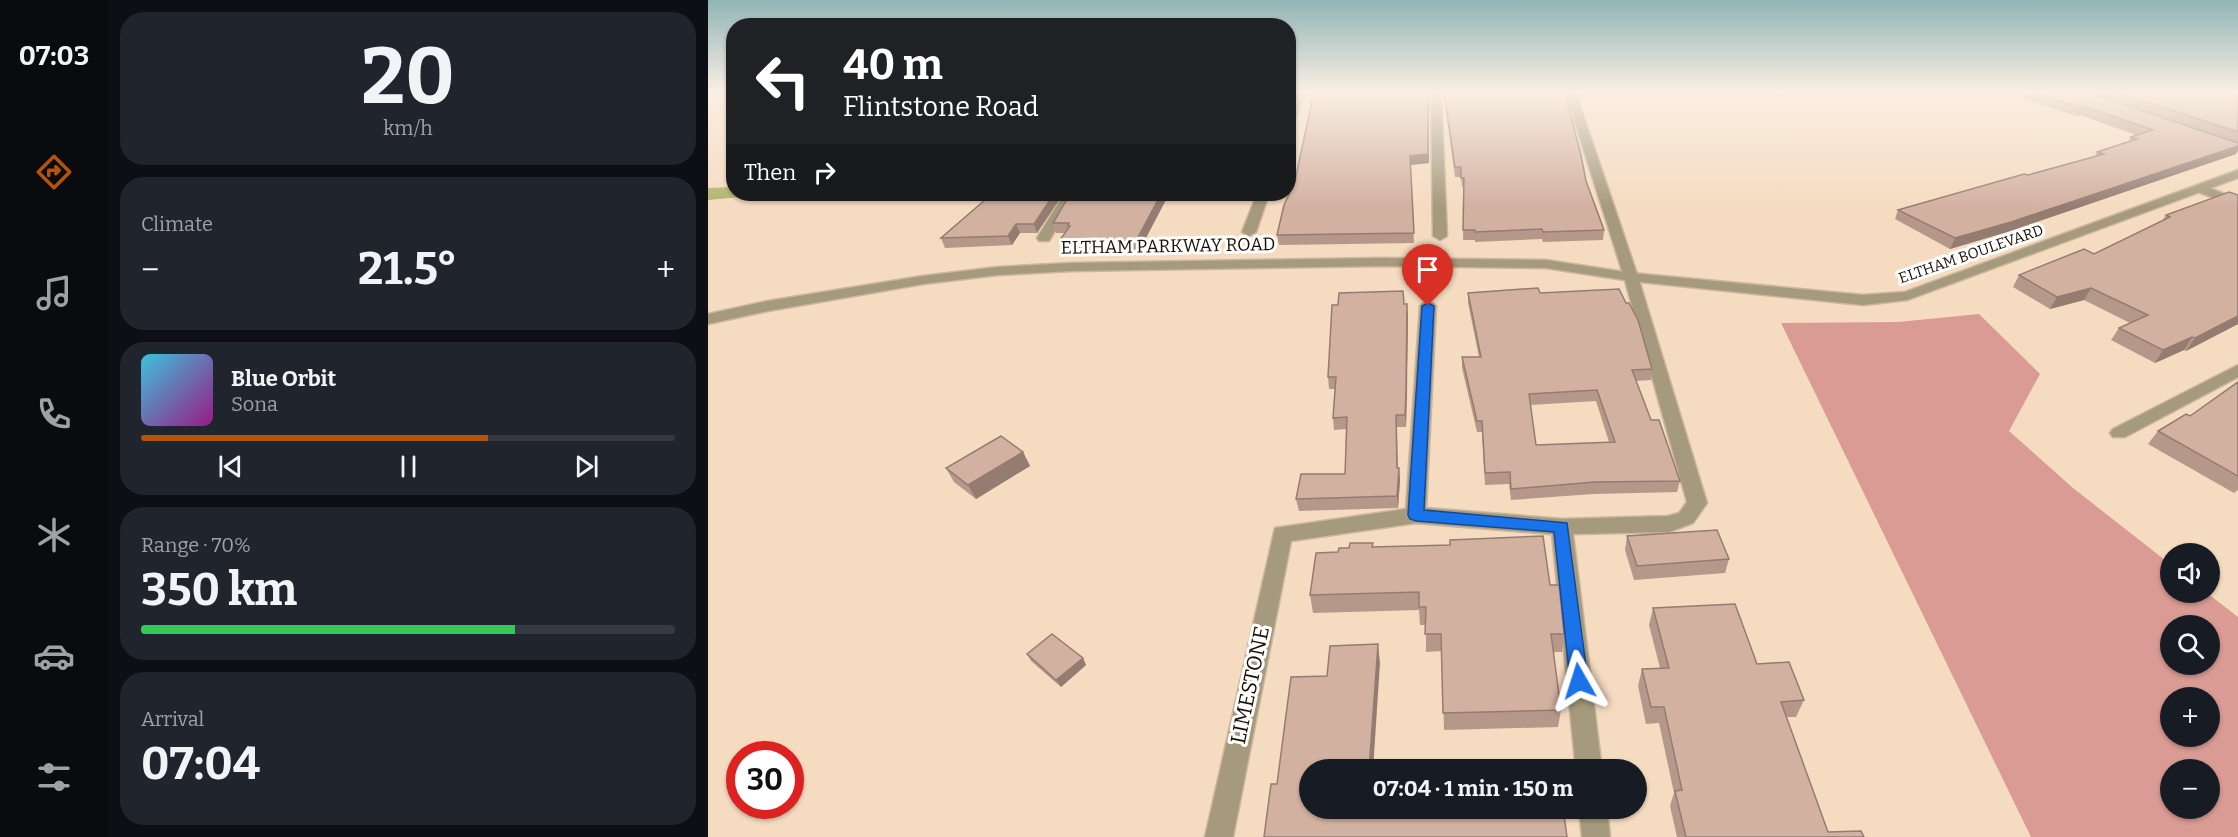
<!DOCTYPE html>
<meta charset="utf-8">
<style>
:root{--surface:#171b24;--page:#20242c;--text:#f1f3f6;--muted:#9ea1a6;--line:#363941;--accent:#b45309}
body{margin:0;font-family:Bitter,serif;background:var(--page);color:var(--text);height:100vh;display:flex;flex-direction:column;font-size:22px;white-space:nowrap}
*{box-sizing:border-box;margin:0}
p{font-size:20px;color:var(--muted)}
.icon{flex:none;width:33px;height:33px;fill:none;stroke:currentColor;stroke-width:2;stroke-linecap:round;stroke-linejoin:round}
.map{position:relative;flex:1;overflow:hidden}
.drawer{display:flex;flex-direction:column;gap:12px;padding:12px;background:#0d0f14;width:600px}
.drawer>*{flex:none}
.guide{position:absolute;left:18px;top:18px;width:570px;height:183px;border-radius:24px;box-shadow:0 2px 4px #0004;background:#202124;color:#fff;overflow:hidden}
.tools{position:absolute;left:1452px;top:543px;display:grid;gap:12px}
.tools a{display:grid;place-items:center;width:60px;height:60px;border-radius:50%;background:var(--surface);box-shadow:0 2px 4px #0004;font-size:30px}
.speed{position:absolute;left:18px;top:741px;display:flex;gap:12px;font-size:30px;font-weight:700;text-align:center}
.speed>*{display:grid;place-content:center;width:78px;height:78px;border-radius:50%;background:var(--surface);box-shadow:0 2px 4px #0004;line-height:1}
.speed .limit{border:9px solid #d22;background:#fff;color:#111}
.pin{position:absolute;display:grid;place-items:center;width:51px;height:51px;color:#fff;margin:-62px -26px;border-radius:50% 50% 50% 0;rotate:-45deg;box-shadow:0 0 6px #0007}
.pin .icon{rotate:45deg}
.me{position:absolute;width:66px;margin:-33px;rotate:354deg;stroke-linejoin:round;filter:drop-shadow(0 0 4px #0008)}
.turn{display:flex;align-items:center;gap:21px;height:126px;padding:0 18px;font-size:27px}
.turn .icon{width:78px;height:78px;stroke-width:2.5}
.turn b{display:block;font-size:42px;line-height:51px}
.then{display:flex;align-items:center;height:57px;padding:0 18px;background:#0003;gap:12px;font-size:22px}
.big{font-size:45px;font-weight:700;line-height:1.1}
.drawer .widget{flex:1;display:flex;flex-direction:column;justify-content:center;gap:9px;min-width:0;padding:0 21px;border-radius:24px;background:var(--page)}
.drawer .dial{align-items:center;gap:0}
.dial b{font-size:78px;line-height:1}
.song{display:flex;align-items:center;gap:18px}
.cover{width:72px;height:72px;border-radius:9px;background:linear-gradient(135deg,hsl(190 70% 55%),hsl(310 70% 35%))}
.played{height:6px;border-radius:3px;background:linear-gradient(90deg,var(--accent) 65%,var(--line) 65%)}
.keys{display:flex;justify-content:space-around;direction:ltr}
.heat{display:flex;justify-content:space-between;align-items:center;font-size:33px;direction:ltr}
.charge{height:9px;border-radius:4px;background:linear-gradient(90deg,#34c759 70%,var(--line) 0)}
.trip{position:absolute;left:591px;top:759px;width:348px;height:60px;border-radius:30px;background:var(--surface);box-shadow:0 2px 4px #0004;font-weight:700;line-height:60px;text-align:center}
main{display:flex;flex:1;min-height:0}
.tab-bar{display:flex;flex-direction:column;width:108px;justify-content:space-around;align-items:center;background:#090b0e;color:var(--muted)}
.tab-bar .icon{width:42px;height:42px}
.tab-bar .current{color:var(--accent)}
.tab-bar b{font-size:27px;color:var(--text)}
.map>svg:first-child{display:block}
.green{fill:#d99b94;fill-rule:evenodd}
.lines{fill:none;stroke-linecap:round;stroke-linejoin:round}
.canal{fill:#aeb369;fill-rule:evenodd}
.minor-casing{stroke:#cdb69f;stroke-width:3}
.tertiary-casing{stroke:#cdb69f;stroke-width:3}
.minor{fill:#a59a7d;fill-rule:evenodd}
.tertiary{fill:#a59a7d;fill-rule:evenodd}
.wall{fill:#b5988a;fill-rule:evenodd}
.shaded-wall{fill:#947c71}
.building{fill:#d3b1a1;stroke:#947c71;stroke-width:1.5;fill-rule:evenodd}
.route{fill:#1a73e8;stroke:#114b97;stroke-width:1.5}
.labels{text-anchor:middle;stroke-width:6;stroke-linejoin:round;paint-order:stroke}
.far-street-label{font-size:15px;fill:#181006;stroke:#fff}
.street-label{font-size:18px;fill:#181006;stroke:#fff}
.near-street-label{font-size:21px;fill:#181006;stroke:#fff}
</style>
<main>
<nav class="tab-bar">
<b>07:03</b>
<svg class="icon current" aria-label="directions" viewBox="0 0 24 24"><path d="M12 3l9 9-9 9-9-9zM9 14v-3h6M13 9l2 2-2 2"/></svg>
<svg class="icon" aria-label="music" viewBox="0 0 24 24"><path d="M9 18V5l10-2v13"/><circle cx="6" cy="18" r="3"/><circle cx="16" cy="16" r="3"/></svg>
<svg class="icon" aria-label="phone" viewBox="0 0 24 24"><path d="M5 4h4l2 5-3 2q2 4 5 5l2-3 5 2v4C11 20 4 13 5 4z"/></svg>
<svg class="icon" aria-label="climate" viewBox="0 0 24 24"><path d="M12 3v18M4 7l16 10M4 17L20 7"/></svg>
<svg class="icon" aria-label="car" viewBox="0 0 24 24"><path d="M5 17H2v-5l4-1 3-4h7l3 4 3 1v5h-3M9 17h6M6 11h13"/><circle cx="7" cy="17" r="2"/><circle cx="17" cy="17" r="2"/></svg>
<svg class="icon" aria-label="filters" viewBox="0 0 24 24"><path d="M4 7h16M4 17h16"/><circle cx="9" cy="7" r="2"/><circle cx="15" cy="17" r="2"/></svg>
</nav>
<section class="drawer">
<div class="widget dial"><b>20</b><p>km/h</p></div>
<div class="widget"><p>Climate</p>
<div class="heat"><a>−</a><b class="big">21.5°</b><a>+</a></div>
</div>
<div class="widget">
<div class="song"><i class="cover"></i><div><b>Blue Orbit</b><p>Sona</p></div></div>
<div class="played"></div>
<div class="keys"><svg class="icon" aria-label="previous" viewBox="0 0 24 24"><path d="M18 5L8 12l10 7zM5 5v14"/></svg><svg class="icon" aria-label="pause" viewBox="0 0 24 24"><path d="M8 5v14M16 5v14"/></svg><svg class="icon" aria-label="next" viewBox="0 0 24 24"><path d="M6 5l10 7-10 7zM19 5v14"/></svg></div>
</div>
<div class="widget"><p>Range · 70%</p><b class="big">350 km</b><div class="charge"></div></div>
<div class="widget"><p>Arrival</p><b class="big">07:04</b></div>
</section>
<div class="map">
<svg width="1530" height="837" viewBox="0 0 1530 837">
<rect width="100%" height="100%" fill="#f5dbc0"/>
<path class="green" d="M1271 314 1332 374 1301 431 1365 488 1462 564V592L1499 593 1530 617V837H1323L1073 323 1190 322ZM1462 626H1502V664H1462ZM1462 698H1502V736H1462ZM1462 770H1502V808H1462Z"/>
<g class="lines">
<path class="canal" d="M26 187V194H36L33 197 0 200V188Z"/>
<defs>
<path id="minor" d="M588 91H598L585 125 580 128V110Z
M723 91H733L739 236 732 240 725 236Z
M857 91H867L930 277 999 503 985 523 961 532 865 534 894 770H868L844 534 708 523 583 541 525 837H497L567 528 698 509 712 306 715 303H725L728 306 718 508 854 519 960 516 971 513 979 502 916 277Z
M1494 185 1530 199V207L1490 192 1488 189 1490 186Z
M356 194H368L341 241H331L329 238Z
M549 194H561L548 232 541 236 534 232Z
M1530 365V377L1417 437H1405L1402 433 1405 429Z
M871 808H899L902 837H874Z"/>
<path id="tertiary" d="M1530 170V178L1199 300 1155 305 923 281 838 268 674 266 363 271 290 275 215 284 60 311 0 324V314L60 301 215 276 290 267 363 263 674 258 838 260 923 273 1155 295 1197 292Z"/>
</defs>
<use href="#minor" class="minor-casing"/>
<use href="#tertiary" class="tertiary-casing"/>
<use href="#minor" class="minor"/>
<use href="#tertiary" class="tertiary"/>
</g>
<path class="wall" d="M721 91V163L702 165 706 243 571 245 569 235Z
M735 91H856L878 181 896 230 895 240 835 242 834 239 767 242V240H755L756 187H754L753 177H747Z
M1318 91H1376L1530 143V150L1528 154 1299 232 1242 249 1187 219 1190 210 1387 157 1389 152 1420 142 1423 137 1428 135 1372 115 1369 116 1315 99Z
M1377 91H1530V143Z
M1521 192 1530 324 1478 351 1476 350 1447 363 1403 340 1411 328 1422 323 1376 300 1342 309 1305 287 1311 275 1386 254 1454 221 1458 215Z
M284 194H355L329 233H312L304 245 237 248 233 238Z
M461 194 431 251H355L351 241 357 233H348L345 223Z
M760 293H832L944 369 943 380 928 381 943 420 972 481 969 492 885 494 803 500 801 484 777 485 774 432H769L754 368V357H771L760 303ZM888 401 901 442 828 445 822 405Z
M696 304 700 315 699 402 698 427H689L690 468H691L692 480 690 508 591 511 588 499 637 474 638 429 626 430 625 418 627 389H621L620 377Z
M1530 382V490L1526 493 1440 444 1450 431 1482 416Z
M315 452 322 466 268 499 246 482 238 468Z
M919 536 1021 559 1017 573 926 580 917 550Z
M665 547 842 585 856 634 854 652H845L853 710 850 727 736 730 734 651 718 652V625H712L711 610 605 613 602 595 630 552Z
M945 608 1049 664 1096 700 1088 717H1078L1120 832 1156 837H969L962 806 966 793 951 723 938 724 930 686 934 669 952 668 941 625Z
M319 654 375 658 378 665 353 687 323 661Z"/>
<path class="shaded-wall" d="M721 91V163L702 165V156Z
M1376 106 1372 115 1369 116 1373 108Z
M1530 146V150L1528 154 1299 232 1242 249 1247 238Z
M346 194H355L329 233 326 224Z
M453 194H461L431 251 428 241Z
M308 224 312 233 304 245 300 236Z
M1383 288 1376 300 1342 309 1349 297Z
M699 304 700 315 698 427 697 415Z
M1530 316V324L1478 351 1487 338Z
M1484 337 1476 350 1447 363 1455 350Z
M315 452 322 466 268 499 260 485Z
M691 468 692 480 690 508 689 496Z
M670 644 672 663 665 770H661Z
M375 658 378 665 353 687 348 680Z"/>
<path class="building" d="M606 91H720V154L702 156 706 233 569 235 576 205 587 181Z
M736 91H856L873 155 878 181 896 230 835 232 834 229 767 232V230H755L756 178H753V167H747Z
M1320 91H1376L1530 143V146L1303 222 1247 238 1190 210 1316 174 1320 175 1396 154 1389 152 1429 139 1423 137 1445 130 1376 106 1373 108Z
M1406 91H1459L1462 93V91H1530V132Z
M1521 192 1530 195V316L1487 338 1484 337 1455 350 1411 328 1440 315 1383 288 1349 297 1311 275 1376 249 1386 254 1462 217 1458 215Z
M284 194H346L326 224H308L300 236 233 238Z
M362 194H453L428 241H351L362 226H360L361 223H345Z
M830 288 832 293 911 289 918 303H921L930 320 944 369 924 370 943 420H951L972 481 887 482 803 489 802 472 777 473 774 421H769L754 357H773L760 293ZM889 390 907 442 828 445 821 394Z
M695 291 696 304H699L698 390 697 415H688L689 468H691L689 496 588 499 593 474H637L639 417 625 418 628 377H620L624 305H630L631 293Z
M1530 382V476L1450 431 1478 414 1482 416Z
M293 436 315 452 260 485 238 468Z
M1009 530 1021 559 929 566 919 536Z
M835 536 842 585H851L856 634H843L853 710 735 713 733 634H717L718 607H711V592L602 595 608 553 630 552 631 548H641L642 543H665L664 547 742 545V540Z
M1027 604 1049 664 1081 662 1096 700 1073 702 1120 832 1153 831 1156 837H978L967 791 974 790 956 707H943L934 669 961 668 945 608Z
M344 634 375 658 348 680 319 654Z
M670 644 661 770H602V808H855L859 837H556L563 784H569L583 677 619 676 622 646Z
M849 764 850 770H738Z"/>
<linearGradient id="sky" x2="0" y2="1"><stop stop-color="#91b4b5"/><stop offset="0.44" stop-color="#faefe3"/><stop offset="1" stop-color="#faefe3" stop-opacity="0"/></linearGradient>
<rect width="1530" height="208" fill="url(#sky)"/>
<path class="route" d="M720 303 726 306 716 510 859 523 880 681 877 687 871 690 864 687 862 681 846 532 708 521 702 519 700 515 714 306Z"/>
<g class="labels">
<g class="far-street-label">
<text transform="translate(1263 254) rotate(-19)" y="5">ELTHAM BOULEVARD</text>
</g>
<g class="street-label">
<text transform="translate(460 246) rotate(-1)" y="6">ELTHAM PARKWAY ROAD</text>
</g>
<g class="near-street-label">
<text transform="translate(542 685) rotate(-78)" y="7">LIMESTONE</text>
</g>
</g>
</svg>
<div class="tools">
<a><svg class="icon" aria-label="sound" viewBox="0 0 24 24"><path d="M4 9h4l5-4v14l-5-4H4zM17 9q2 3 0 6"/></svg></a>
<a><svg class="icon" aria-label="search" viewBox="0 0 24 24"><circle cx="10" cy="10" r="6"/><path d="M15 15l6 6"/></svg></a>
<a>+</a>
<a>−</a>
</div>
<div class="speed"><div class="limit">30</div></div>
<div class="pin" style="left:720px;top:306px;background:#d93025"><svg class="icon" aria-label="arrive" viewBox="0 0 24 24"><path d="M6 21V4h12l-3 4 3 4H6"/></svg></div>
<svg class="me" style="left:871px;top:681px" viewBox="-20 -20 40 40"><path d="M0-17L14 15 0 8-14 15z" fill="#1a73e8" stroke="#fff" stroke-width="4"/></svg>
<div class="trip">07:04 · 1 min · 150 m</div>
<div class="guide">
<div class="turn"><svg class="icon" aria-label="left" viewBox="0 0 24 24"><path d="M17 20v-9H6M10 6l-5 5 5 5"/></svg><div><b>40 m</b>Flintstone Road</div></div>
<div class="then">Then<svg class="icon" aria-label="right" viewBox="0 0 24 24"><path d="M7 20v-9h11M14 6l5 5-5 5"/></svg></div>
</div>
</div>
</main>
